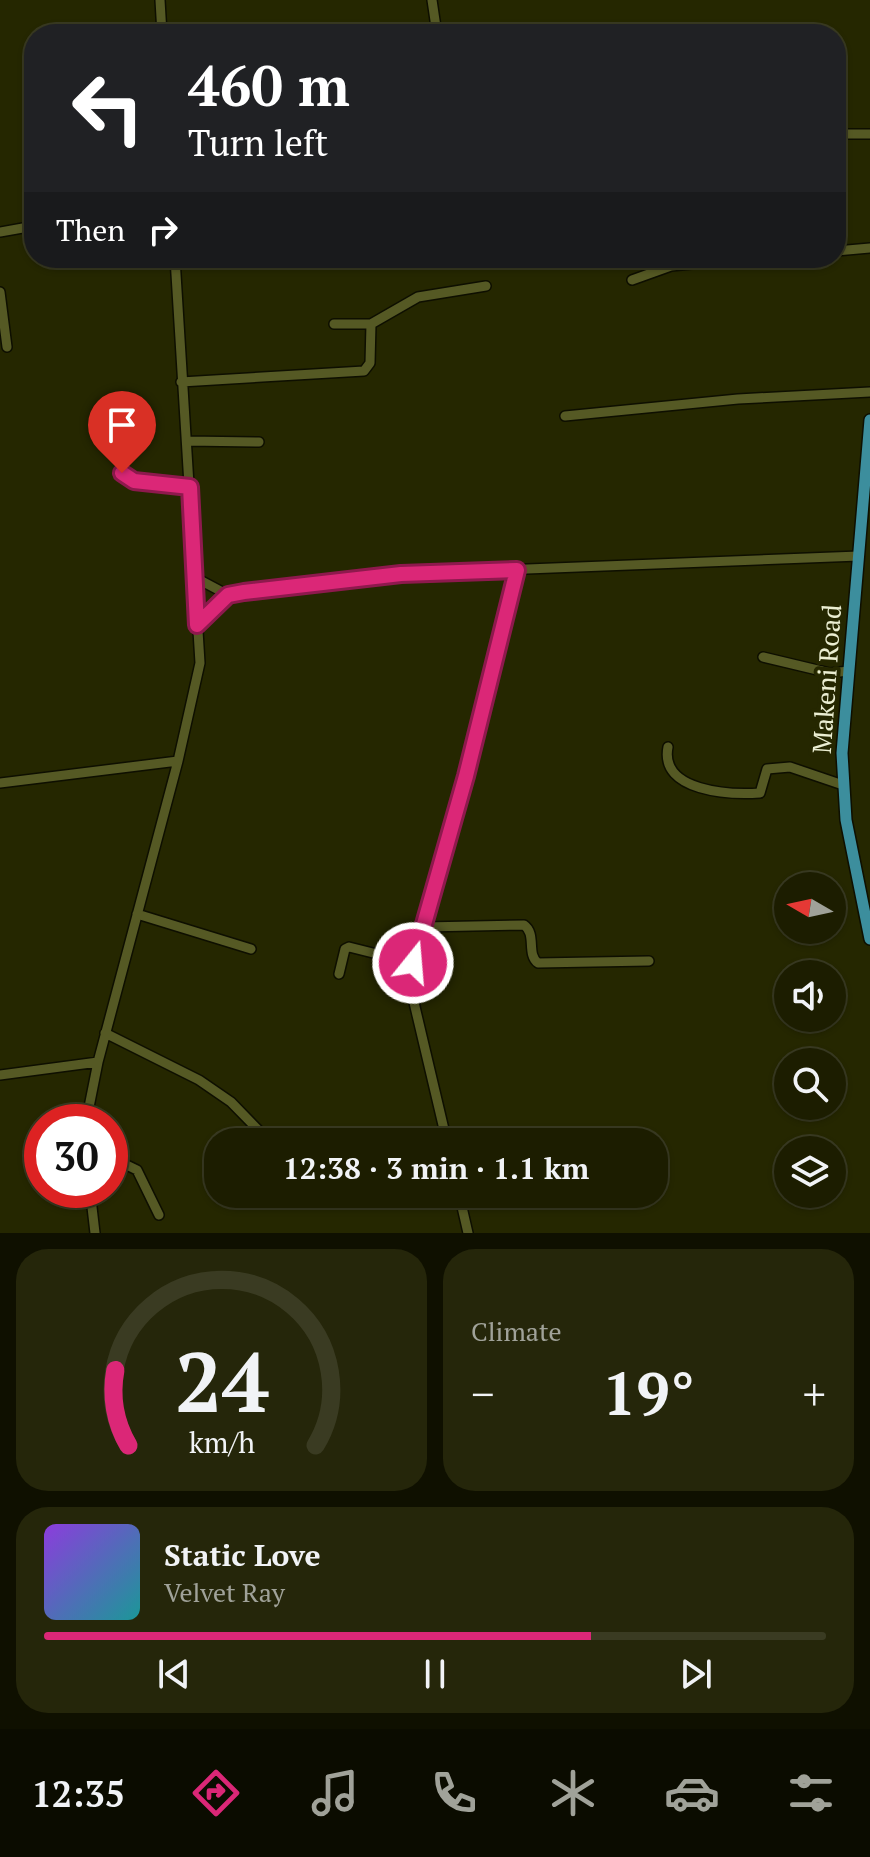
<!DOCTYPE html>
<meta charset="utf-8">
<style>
:root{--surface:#1c1d00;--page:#25260a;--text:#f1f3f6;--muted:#a0a299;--line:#3a3b22;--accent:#db2777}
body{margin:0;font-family:"PT Serif",serif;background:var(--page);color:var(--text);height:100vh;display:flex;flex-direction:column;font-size:30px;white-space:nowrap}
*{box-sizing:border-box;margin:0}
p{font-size:26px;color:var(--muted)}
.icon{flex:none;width:44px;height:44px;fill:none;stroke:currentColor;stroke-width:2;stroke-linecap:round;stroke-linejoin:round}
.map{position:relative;height:1233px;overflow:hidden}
.side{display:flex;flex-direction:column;gap:16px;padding:16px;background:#0f1000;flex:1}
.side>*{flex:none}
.guide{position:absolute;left:24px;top:24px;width:822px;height:244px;border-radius:32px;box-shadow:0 2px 6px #0004,0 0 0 2px var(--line);background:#202124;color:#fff;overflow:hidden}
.needle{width:52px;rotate:279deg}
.tools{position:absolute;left:774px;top:872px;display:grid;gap:16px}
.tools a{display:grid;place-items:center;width:72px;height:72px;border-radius:50%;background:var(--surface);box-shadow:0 2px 6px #0004,0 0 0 2px var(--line);font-size:40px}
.speed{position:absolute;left:24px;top:1104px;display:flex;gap:16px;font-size:40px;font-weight:700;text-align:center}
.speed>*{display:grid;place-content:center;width:104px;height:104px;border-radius:50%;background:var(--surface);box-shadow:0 2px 6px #0004,0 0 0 2px var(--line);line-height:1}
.speed .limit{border:12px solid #d22;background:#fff;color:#111}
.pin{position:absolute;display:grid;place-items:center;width:68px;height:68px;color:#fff;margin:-82px -34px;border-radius:50% 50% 50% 0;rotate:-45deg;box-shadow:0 0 8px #0007}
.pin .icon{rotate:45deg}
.me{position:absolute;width:88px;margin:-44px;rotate:17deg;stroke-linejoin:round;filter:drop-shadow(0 0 6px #0008)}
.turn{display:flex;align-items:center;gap:28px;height:168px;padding:0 32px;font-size:36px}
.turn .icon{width:104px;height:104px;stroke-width:2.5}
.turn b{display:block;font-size:56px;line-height:68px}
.then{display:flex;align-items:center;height:76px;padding:0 32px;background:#0003;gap:16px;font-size:30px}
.big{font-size:60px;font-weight:700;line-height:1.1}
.side .card{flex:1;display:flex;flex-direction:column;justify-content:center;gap:12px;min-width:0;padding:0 28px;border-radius:32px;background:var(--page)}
.side .dial{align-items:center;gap:0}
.dial svg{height:208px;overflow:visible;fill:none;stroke:var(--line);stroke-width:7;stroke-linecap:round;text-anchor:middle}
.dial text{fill:var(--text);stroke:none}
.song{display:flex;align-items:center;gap:24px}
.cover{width:96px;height:96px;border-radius:12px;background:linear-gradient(135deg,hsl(270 70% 55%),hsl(180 70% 35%))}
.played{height:8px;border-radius:4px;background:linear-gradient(90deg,var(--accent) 70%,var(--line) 70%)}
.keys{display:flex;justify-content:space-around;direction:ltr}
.heat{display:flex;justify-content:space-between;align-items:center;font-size:44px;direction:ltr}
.side .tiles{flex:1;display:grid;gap:16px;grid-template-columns:1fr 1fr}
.card:last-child{grid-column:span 2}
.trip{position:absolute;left:204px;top:1128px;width:464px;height:80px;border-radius:32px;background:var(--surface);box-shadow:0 2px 6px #0004,0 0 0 2px var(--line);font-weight:700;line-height:80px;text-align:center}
.tab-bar{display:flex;height:128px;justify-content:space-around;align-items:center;background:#0b0c00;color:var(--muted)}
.tab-bar .icon{width:56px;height:56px}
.tab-bar .current{color:var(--accent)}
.tab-bar b{font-size:36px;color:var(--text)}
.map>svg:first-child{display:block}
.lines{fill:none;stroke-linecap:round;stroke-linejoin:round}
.minor-casing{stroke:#0e0f00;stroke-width:12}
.major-casing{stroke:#0e0f00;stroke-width:14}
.minor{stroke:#555924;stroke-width:9}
.major{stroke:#3c8e9d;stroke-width:11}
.route-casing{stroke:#8e194d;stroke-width:20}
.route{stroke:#db2777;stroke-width:14}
.labels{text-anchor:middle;stroke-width:8;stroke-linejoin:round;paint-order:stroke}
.street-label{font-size:26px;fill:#ebeed2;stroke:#252700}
</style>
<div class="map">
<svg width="870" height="1233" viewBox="0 0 870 1233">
<rect width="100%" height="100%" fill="#252700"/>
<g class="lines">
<defs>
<path id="minor" d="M160 0 162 34
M432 0 437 34
M836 134H870
M0 232 34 226
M836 251 870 248
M632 280 671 266 755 258
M0 292 7 347
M334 324H371L418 297 486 286
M181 382 364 371 370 363 371 324
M565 416 738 399 870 392
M187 441 259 442
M122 458V473L126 478 190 487
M196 578 228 595 401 574 859 556
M197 625 228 595
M763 657 830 673 849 671
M668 747C659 792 731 795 760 793L767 769 790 767 843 785
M0 783 178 761
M137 914 251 949
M424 927 524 925C537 934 526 954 538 963L649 961
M339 974 345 949 349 947 413 963
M105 1033 199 1080 231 1102 270 1142
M0 1075 98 1062
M86 1122 98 1062 178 761 200 663 175 258
M447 1142 412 994 411 972 466 776 517 570
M110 1157 137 1170 159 1215
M90 1190 95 1233
M459 1194 468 1233"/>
<path id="major" d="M870 420 842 753 846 820 870 939"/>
</defs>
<use href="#minor" class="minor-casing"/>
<use href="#major" class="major-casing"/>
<use href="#minor" class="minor"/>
<use href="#major" class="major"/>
</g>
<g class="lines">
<defs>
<path id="route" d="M122 473 134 481 190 487 197 625 228 595 244 592 401 574 517 570 466 776 413 963"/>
</defs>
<use href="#route" class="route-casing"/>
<use href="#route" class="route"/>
</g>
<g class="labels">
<g class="street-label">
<text transform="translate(827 679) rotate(-86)" y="9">Makeni Road</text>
</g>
</g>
</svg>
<div class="tools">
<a><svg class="needle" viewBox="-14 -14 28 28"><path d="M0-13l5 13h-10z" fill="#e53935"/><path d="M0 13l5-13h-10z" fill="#a0a299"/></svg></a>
<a><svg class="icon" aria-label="sound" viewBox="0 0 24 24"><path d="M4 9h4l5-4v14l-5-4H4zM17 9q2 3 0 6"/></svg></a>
<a><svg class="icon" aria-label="search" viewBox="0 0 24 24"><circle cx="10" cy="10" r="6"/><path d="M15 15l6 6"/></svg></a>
<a><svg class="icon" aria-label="layers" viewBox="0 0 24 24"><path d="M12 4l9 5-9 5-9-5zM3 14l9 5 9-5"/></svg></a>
</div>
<div class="speed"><div class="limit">30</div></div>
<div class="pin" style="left:122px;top:473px;background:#d93025"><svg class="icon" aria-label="arrive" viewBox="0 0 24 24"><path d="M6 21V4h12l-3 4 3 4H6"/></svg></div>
<svg class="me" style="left:413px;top:963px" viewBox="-20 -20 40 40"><circle r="17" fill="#db2777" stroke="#fff" stroke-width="3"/><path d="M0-11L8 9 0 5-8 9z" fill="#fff"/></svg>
<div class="trip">12:38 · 3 min · 1.1 km</div>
<div class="guide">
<div class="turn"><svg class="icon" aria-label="left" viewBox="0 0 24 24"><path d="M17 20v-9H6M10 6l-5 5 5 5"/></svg><div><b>460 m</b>Turn left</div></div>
<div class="then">Then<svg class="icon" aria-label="right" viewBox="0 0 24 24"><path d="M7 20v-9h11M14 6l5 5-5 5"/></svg></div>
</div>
</div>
<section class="side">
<div class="tiles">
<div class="card dial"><svg viewBox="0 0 100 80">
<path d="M14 69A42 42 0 1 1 86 69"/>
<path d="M14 69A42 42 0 0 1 9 40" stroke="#db2777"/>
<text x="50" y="56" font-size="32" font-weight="700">24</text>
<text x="50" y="72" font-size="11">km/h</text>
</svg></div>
<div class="card"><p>Climate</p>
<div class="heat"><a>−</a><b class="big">19°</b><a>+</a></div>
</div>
<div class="card">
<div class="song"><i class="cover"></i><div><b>Static Love</b><p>Velvet Ray</p></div></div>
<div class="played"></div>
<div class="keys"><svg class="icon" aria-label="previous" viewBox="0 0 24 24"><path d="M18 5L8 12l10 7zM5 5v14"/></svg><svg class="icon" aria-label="pause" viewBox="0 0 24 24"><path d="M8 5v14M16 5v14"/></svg><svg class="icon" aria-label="next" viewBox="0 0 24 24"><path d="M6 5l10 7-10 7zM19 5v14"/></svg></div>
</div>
</div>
</section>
<nav class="tab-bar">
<b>12:35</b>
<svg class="icon current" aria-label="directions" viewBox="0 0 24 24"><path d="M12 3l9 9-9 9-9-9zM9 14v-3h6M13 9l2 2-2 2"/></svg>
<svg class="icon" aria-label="music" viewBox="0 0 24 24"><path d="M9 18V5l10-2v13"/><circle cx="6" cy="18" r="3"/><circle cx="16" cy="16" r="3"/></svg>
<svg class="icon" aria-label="phone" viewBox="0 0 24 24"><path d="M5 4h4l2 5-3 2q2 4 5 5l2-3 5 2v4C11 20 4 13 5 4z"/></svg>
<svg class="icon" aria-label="climate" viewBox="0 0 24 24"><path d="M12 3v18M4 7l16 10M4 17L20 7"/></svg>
<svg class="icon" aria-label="car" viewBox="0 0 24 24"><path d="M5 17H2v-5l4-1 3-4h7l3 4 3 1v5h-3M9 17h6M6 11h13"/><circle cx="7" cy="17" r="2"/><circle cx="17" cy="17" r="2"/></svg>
<svg class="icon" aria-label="filters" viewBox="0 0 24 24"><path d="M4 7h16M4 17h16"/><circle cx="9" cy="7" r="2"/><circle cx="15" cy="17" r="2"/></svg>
</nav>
